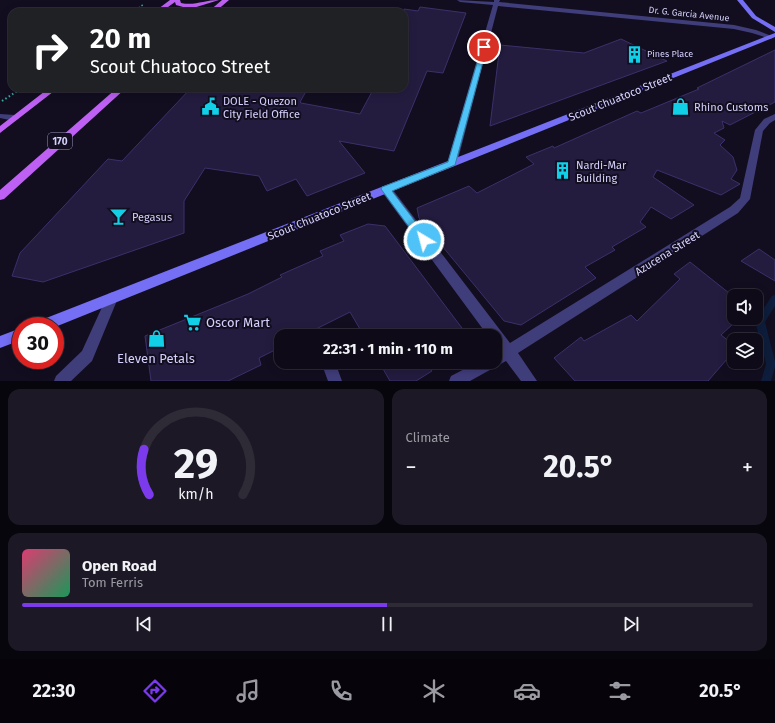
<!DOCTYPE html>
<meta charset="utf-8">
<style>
:root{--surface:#0e0a18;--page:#1c1825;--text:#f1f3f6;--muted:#9b9aa2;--line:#2e2b37;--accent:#7c3aed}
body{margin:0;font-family:"Fira Sans",sans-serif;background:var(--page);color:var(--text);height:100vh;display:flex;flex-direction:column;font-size:15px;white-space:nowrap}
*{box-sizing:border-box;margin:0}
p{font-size:13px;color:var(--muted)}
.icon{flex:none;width:22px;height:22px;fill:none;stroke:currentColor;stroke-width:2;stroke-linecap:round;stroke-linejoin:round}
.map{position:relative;height:381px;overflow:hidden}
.details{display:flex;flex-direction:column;gap:8px;padding:8px;background:#08060d;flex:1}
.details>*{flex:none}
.top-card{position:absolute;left:8px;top:8px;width:400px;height:84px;border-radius:12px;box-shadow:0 2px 10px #0003,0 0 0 1px var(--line);background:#202124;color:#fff;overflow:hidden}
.controls{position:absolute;left:727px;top:289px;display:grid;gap:8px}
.controls a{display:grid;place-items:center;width:36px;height:36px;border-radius:8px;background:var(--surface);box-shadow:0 2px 10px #0003,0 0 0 1px var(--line);font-size:20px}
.speed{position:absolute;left:12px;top:317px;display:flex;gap:8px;font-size:20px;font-weight:700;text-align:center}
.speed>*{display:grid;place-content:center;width:52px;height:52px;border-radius:50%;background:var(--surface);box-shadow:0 2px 10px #0003,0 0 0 1px var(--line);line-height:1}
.speed .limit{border:6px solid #d22;background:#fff;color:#111}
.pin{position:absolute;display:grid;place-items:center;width:34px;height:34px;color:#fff;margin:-17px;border:2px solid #fff;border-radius:50%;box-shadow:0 1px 4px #0007}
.me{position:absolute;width:44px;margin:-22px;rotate:323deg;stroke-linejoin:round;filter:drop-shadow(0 0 3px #0008)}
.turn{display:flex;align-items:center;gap:14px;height:84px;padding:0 16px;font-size:18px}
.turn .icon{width:52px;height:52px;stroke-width:2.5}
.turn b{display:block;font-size:28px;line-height:34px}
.big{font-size:30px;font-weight:700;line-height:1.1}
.details .card{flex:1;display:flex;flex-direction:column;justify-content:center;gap:6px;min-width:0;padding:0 14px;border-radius:12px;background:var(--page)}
.details .dial{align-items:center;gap:0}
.dial svg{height:104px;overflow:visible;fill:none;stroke:var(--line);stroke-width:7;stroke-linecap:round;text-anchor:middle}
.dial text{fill:var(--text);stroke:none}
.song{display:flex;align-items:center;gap:12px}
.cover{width:48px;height:48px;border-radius:6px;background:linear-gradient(135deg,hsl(340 70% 55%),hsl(150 70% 35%))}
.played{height:4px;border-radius:2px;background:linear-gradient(90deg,var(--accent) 50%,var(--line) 50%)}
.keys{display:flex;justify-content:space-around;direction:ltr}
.heat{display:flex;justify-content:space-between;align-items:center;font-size:22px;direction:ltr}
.details .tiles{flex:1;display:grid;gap:8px;grid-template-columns:1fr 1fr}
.card:last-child{grid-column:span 2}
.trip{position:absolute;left:274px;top:329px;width:228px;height:40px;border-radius:12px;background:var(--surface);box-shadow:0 2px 10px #0003,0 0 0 1px var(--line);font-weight:700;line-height:40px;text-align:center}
.tab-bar{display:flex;height:64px;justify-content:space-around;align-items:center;background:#06040a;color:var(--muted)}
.tab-bar .icon{width:28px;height:28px}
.tab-bar .current{color:var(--accent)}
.tab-bar b{font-size:18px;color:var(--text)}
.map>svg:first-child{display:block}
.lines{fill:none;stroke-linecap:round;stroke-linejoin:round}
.stream{fill:#0d1d3b;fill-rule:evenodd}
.building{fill:#241c3f;stroke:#3c306a}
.path-far1{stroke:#37aaa4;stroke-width:1.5;stroke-dasharray:1.5 2;stroke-linecap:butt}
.path{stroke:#37aaa4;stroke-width:2;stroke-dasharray:1.5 2.5;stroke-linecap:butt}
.service{fill:#403d7b;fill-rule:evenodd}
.minor{fill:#403d7b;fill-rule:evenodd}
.secondary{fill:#746ff4;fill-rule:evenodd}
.primary{fill:#be60f3;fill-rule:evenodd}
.route{fill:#4fc3f7;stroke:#337fa1}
.labels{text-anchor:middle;stroke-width:4;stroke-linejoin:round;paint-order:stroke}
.far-street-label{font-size:9px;fill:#d6d1fc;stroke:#120e20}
.far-poi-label{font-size:9px;fill:#d6d1fc;stroke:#120e20;text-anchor:start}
.shield{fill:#120e20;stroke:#9b96ba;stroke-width:1}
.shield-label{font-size:10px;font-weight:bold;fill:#d6d1fc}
.street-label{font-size:11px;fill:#d6d1fc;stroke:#120e20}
.poi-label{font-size:11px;fill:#d6d1fc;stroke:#120e20;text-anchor:start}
.near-poi-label{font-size:13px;fill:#d6d1fc;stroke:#120e20;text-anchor:start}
</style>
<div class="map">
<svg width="775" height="381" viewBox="0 0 775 381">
<rect width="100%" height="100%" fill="#120e20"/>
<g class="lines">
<path class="stream" d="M775 295V306L765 322 775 361V367L771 381H761L766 364 755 321 772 296Z"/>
</g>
<path class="building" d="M420 7 466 13 443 73 427 71 394 151 339 141 365 173 307 196 296 179 267 191 259 176 205 168 184 201V233L43 282 12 276 20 253 108 159 122 161 191 88H308L300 102 301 103 360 114 374 88H404V9L418 11Z
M621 39 667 61 490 126 500 45 584 53Z
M775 50V102L730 125 722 121 724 128 714 133 725 140 720 145 733 157 737 170 731 179 740 184 721 195 657 170 653 177 694 205 671 219 651 207 640 222 646 227 612 247 615 250 585 267 596 278 521 325 504 321 419 218 417 208 469 186 477 193 534 164 526 157 553 146 554 148 637 111 641 113 699 89 697 88Z
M368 224 385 226 468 336H364L350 312 302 336H281V347L259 358 261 365 228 381H151L145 336 248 294 282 277 280 275 323 256 320 251 344 241 340 235Z
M759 249 775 260V281L741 261Z
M690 262 734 297V323L721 335 734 345V351L708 381H575L554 358 581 337 584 341 631 315 637 321 680 279 674 274Z
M379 362H437L429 367 432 371 416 381H390Z"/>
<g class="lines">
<path class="path-far1" d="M133 12 144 4"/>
<path class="path" d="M2 101 22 88"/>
<path class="service" d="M112 292 116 294 118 298 92 361 71 381H54L56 376 82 351 108 294Z
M321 362H335L342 381H328Z"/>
<path class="minor" d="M457 0 494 2V0H500L499 2 734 25 756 30 774 37 771 39 752 33 734 29 498 6 457 163 452 166 447 163 493 5 460 2Z
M0 114 15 115 19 118 15 121 0 118Z
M775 114V120L770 123 763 131 750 199 738 213 518 353 537 381H521L506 361 470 381H449L451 376 478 362H495V352L499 350 495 345V336H488L382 192 381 189 382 186H390L510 343 730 207 740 198 755 130 764 119Z"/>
<path class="secondary" d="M737 0H743L756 16 775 27V32L752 18Z
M775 33V37L55 327 34 326 36 322Z
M21 328V340L0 348V336Z"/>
<path class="primary" d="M170 0H180L181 3C195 6 204 0 219 0L190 9 176 5 175 2 161 12H154Z
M222 0H229L215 12H208Z
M49 88H58L0 133V126Z
M117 88H126L4 199 0 200V190Z"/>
</g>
<path class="route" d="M482 46 487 47 455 165 392 191 427 237 429 240 424 244 420 242 381 189 382 187 448 162Z"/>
<defs>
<symbol id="building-bare" viewBox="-9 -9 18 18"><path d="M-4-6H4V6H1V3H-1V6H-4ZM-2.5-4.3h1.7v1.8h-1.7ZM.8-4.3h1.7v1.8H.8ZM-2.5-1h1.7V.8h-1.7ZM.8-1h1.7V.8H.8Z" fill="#11cfe7" stroke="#120e20" stroke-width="2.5" paint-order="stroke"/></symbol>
<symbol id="civic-bare" viewBox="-9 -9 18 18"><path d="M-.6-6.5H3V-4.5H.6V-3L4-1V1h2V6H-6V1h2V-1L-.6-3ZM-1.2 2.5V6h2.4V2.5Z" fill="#11cfe7" stroke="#120e20" stroke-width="2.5" paint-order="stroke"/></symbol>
<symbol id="shop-bare" viewBox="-9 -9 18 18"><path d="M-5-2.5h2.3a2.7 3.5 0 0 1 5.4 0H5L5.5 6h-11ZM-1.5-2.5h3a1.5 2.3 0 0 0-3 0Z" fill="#11cfe7" stroke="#120e20" stroke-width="2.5" paint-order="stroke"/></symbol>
<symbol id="bar-bare" viewBox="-9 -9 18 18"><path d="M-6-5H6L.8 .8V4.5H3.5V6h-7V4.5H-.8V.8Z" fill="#11cfe7" stroke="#120e20" stroke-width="2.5" paint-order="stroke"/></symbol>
<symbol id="supermarket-bare" viewBox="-9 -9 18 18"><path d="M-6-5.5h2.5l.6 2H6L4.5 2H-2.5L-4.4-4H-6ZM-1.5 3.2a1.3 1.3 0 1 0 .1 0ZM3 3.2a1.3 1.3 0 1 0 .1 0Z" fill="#11cfe7" stroke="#120e20" stroke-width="2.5" paint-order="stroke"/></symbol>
</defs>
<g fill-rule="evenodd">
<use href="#building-bare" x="622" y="42" width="25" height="25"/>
<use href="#civic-bare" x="198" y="94" width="25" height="25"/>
<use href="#shop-bare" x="668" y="94" width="25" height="25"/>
<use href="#building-bare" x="550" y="158" width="25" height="25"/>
<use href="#bar-bare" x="106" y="204" width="25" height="25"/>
<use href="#supermarket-bare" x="180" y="310" width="25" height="25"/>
<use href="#shop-bare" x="144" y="326" width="25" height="25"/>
</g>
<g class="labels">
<g class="far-street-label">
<text transform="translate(689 14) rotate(6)" y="3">Dr. G. Garcia Avenue</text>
</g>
<g class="far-poi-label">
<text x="647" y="57">Pines Place</text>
</g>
<rect class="shield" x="48" y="133" width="24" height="16" rx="3"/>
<g class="shield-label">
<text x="60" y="145">170</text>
</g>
<g class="street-label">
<text transform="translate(620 97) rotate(-22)" y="4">Scout Chuatoco Street</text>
<text transform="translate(319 216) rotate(-22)" y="4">Scout Chuatoco Street</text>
<text transform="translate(667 253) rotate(-32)" y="4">Azucena Street</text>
</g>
<g class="poi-label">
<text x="223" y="105">DOLE - Quezon<tspan x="223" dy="13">City Field Office</tspan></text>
<text x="694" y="111">Rhino Customs</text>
<text x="576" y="169">Nardi-Mar<tspan x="576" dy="13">Building</tspan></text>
<text x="132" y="221">Pegasus</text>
</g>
<g class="near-poi-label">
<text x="206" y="327">Oscor Mart</text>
<text x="156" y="363" text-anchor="middle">Eleven Petals</text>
</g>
</g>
</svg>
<div class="controls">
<a><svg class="icon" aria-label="sound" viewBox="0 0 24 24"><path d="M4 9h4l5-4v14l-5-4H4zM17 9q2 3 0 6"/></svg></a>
<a><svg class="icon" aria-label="layers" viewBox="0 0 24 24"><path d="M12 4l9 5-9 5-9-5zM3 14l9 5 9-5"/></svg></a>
</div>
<div class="speed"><div class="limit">30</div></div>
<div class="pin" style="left:484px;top:47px;background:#d93025"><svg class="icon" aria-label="arrive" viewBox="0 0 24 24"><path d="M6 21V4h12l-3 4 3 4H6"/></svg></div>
<svg class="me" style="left:424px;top:240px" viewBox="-20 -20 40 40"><circle r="17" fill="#4fc3f7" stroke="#fff" stroke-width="3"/><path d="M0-11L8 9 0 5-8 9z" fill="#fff"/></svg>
<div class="trip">22:31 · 1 min · 110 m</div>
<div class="top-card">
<div class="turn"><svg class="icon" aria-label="right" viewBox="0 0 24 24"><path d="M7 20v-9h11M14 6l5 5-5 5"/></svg><div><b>20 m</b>Scout Chuatoco Street</div></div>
</div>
</div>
<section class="details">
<div class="tiles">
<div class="card dial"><svg viewBox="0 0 100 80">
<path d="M14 69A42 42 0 1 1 86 69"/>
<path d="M14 69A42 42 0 0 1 10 34" stroke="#7c3aed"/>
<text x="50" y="56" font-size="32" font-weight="700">29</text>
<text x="50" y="72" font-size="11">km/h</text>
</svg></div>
<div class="card"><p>Climate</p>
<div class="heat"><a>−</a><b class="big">20.5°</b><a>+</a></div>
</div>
<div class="card">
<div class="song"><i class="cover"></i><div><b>Open Road</b><p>Tom Ferris</p></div></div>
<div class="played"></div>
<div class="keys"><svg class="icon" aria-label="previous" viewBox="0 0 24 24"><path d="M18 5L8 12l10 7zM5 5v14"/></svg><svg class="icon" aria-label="pause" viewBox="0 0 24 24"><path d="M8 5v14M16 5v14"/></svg><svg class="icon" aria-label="next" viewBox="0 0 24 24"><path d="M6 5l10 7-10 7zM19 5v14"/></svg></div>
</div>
</div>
</section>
<nav class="tab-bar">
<b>22:30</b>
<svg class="icon current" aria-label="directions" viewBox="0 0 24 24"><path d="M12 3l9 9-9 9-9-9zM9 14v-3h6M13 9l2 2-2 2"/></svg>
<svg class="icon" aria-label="music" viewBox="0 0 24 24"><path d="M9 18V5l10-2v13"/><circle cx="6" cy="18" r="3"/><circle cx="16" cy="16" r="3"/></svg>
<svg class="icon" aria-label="phone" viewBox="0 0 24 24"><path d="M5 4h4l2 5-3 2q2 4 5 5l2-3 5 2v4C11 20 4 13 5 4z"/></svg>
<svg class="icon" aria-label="climate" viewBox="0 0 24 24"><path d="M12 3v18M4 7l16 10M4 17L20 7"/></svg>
<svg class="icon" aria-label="car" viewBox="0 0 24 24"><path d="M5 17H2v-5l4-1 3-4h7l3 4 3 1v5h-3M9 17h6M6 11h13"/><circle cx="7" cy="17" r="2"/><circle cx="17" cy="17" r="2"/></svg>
<svg class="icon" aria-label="filters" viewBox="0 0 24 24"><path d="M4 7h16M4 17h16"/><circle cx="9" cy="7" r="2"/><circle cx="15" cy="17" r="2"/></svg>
<b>20.5°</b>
</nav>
